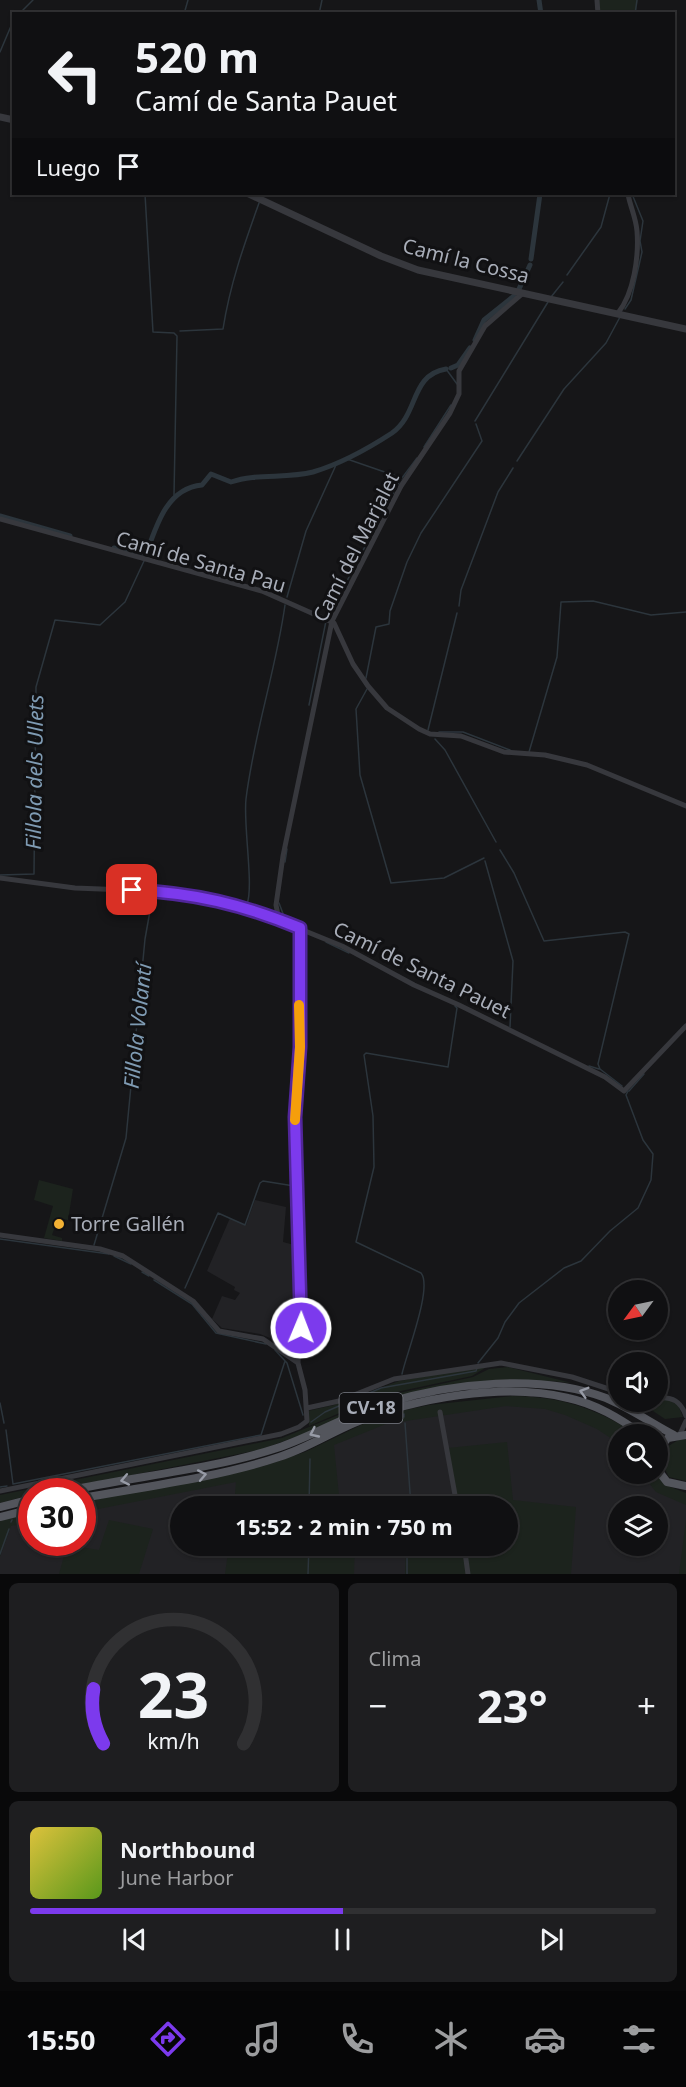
<!DOCTYPE html>
<html lang="es">
<meta charset="utf-8">
<style>
:root{--surface:#101012;--page:#1e1e20;--text:#f1f3f6;--muted:#9c9d9f;--line:#303032;--accent:#7c3aed}
body{margin:0;font-family:"Noto Sans",sans-serif;background:var(--page);color:var(--text);height:100vh;display:flex;flex-direction:column;font-size:22px;white-space:nowrap}
*{box-sizing:border-box;margin:0}
p{font-size:20px;color:var(--muted)}
.icon{flex:none;width:33px;height:33px;fill:none;stroke:currentColor;stroke-width:2;stroke-linecap:round;stroke-linejoin:round}
.map{position:relative;height:1574px;overflow:hidden}
.details{display:flex;flex-direction:column;gap:9px;padding:9px;background:#09090a;flex:1}
.details>*{flex:none}
.top-card{position:absolute;left:12px;top:12px;width:663px;height:183px;border-radius:0px;box-shadow:0 2px 4px #0004,0 0 0 2px var(--line);background:#101012;color:var(--text);overflow:hidden}
.needle{width:39px;rotate:237deg}
.controls{position:absolute;left:608px;top:1280px;display:grid;gap:12px}
.controls a{display:grid;place-items:center;width:60px;height:60px;border-radius:50%;background:var(--surface);box-shadow:0 2px 4px #0004,0 0 0 2px var(--line);font-size:30px}
.speed{position:absolute;left:18px;top:1478px;display:flex;gap:12px;font-size:30px;font-weight:700;text-align:center}
.speed>*{display:grid;place-content:center;width:78px;height:78px;border-radius:50%;background:var(--surface);box-shadow:0 2px 4px #0004,0 0 0 2px var(--line);line-height:1}
.speed .limit{border:9px solid #d22;background:#fff;color:#111}
.pin{position:absolute;display:grid;place-items:center;width:51px;height:51px;color:#fff;margin:-26px;border-radius:12px;box-shadow:0 3px 9px #0006}
.me{position:absolute;width:66px;margin:-33px;rotate:1deg;stroke-linejoin:round;filter:drop-shadow(0 0 4px #0008)}
.turn{display:flex;align-items:center;gap:21px;height:126px;padding:0 24px;font-size:27px}
.turn .icon{width:78px;height:78px;stroke-width:2.5}
.turn b{display:block;font-size:42px;line-height:51px}
.then{display:flex;align-items:center;height:57px;padding:0 24px;background:#0003;gap:12px;font-size:22px}
.big{font-size:45px;font-weight:700;line-height:1.1}
.details .card{flex:1;display:flex;flex-direction:column;justify-content:center;gap:9px;min-width:0;padding:0 21px;border-radius:9px;background:var(--page)}
.details .dial{align-items:center;gap:0}
.dial svg{height:156px;overflow:visible;fill:none;stroke:var(--line);stroke-width:7;stroke-linecap:round;text-anchor:middle}
.dial text{fill:var(--text);stroke:none}
.song{display:flex;align-items:center;gap:18px}
.cover{width:72px;height:72px;border-radius:9px;background:linear-gradient(135deg,hsl(50 70% 55%),hsl(90 70% 35%))}
.played{height:6px;border-radius:3px;background:linear-gradient(90deg,var(--accent) 50%,var(--line) 50%)}
.keys{display:flex;justify-content:space-around;direction:ltr}
.heat{display:flex;justify-content:space-between;align-items:center;font-size:33px;direction:ltr}
.details .tiles{flex:1;display:grid;gap:9px;grid-template-columns:1fr 1fr}
.card:last-child{grid-column:span 2}
.trip{position:absolute;left:170px;top:1496px;width:348px;height:60px;border-radius:30px;background:var(--surface);box-shadow:0 2px 4px #0004,0 0 0 2px var(--line);font-weight:700;line-height:60px;text-align:center}
.menu{display:flex;height:96px;justify-content:space-around;align-items:center;background:#060607;color:var(--muted)}
.menu .icon{width:42px;height:42px}
.menu .on{color:var(--accent)}
.menu b{font-size:27px;color:var(--text)}
.map>svg:first-child{display:block}
.built{fill:#222225;fill-rule:evenodd}
.green{fill:#1c231d}
.lines{fill:none;stroke-linecap:round;stroke-linejoin:round}
.stream{stroke:#2c353c;stroke-width:1.5}
.canal{stroke:#2c353c;stroke-width:5}
.minor{stroke:#37383d;stroke-width:5}
.tertiary{stroke:#37383d;stroke-width:7}
.primary{stroke:#53555c;stroke-width:8}
.oneway{stroke:#979ba6}
.route-casing{stroke:#51269a;stroke-width:15}
.route{stroke:#7c3aed;stroke-width:10}
.slow{stroke:#f59e0b;stroke-width:10}
.poi-dot{fill:#f2b134;stroke:#111113;stroke-width:2}
.labels{text-anchor:middle;stroke-width:6;stroke-linejoin:round;paint-order:stroke}
.shield{fill:#111113;stroke:#7b7e86;stroke-width:1.5}
.shield-label{font-size:18px;font-weight:bold;fill:#a8adb8}
.street-label{font-size:20px;fill:#a8adb8;stroke:#111113}
.poi-label{font-size:20px;fill:#a8adb8;stroke:#111113;text-anchor:start}
.water-label{font-size:21px;font-style:italic;fill:#7f9bb3;stroke:#111113}
</style>
<div class="map">
<svg width="686" height="1574" viewBox="0 0 686 1574">
<rect width="100%" height="100%" fill="#161618"/>
<path class="built" d="M255 1200 286 1207 283 1242 294 1245 292 1349 289 1350 275 1340 260 1334 222 1328 212 1319 222 1296 235 1300 240 1293 234 1290 235 1287 207 1271 230 1218 246 1225Z
M531 1396 618 1434V1473H654L663 1486 686 1496V1574H0V1522L31 1515 32 1542H82L83 1504 248 1472 294 1458 375 1421ZM180 1506H507V1545H180ZM618 1506H657V1545H618Z"/>
<path class="green" d="M598 0H638L636 13H599Z
M39 1180 73 1189 68 1220 58 1218 52 1235 62 1238V1241L44 1238 53 1206 34 1200Z
M476 1367 485 1368 472 1376 382 1395 309 1426 308 1411 334 1405 399 1381Z
M508 1367 572 1383 550 1381 433 1388 259 1450 51 1491H32L31 1495 0 1503V1495L282 1438 385 1396 473 1377 489 1369Z
M512 1396C561 1397 594 1407 636 1434H618V1443L597 1429 565 1415 545 1409 506 1406 386 1424 334 1445 340 1506H234L236 1482 83 1512V1502L264 1466 305 1452 361 1425 392 1413 429 1405Z
M667 1399 678 1405 683 1417 665 1419 638 1401Z
M680 1439H686V1481L669 1477 661 1462 665 1448Z
M507 1442 513 1500 576 1507 571 1574H405L406 1545H435L436 1557 466 1554 465 1545H507V1506H458L448 1448Z
M641 1473H655L668 1486 686 1493V1505L656 1492Z
M31 1513V1522L11 1526 0 1557V1520Z
M109 1520 153 1529 139 1574H59L67 1545 99 1550Z
M686 1520V1574H679Z
M229 1545H355L354 1574H225Z"/>
<g class="lines">
<path class="stream" d="M19 14 33 0
M184 14 188 0
M319 14 322 0
M635 14 637 0
M0 52 14 19
M145 194 153 332 174 333 177 336 174 495
M262 195 263 194
M567 275 601 227 610 194
M551 297 563 282
M625 309 631 300 642 252 640 241 643 221 632 194
M180 331 223 329C230 284 244 245 259 203
M446 369 457 384
M475 421 548 302
M424 447 451 405
M517 461 564 389 606 343 620 317
M148 553V552
M287 597 306 531 336 465 347 459 402 478
M459 606 461 590 498 492 513 468
M328 617 399 482 417 458
M366 678 376 627 389 624 390 611 407 562 421 533 482 441 476 424
M367 689 356 709 360 775 391 883 444 878 484 858
M309 705 326 621
M428 730 457 613
M439 732H463L510 750
M435 739 445 750 496 842
M529 752 557 657 561 602 593 601 651 615 686 612
M500 850 514 873 544 941 625 932 629 934 598 1064 600 1069 622 1086
M485 861 513 961 510 1027
M285 862 287 849
M0 875 34 874 36 687 55 620 100 625 125 602 144 561
M158 894 192 898
M279 903 285 919
M247 904C254 886 243 824 246 799 254 733 276 670 285 605
M229 905 241 909
M326 942 349 953
M589 1066 599 1069
M295 1068 297 1046 295 929
M629 1091 644 1074
M293 1113 294 1072
M0 1239 109 1254
M94 1245 126 1138 145 939 153 894
M114 1256 131 1264
M142 1272 149 1276
M154 1280 192 1304 216 1333 266 1344
M185 1288 218 1213 245 1225 260 1183 263 1181 294 1186 295 1178
M275 1350 287 1363 303 1415
M478 1363 498 1338 505 1322 519 1303 564 1268 581 1261 610 1231 638 1208 651 1180 653 1154 643 1140 626 1095 628 1091
M402 1374C406 1355 433 1287 421 1273L356 1242 374 1167 373 1116 364 1055 366 1053 448 1067 457 1008 455 1006
M0 1403 4 1423
M404 1414V1417
M311 1422 325 1412 381 1388 476 1371 477 1368
M405 1423 411 1506
M6 1430 13 1484
M13 1484 261 1435 285 1361
M0 1487 7 1486
M309 1506 310 1459
M11 1522 12 1520
M0 1554 9 1529
M308 1574 309 1545
M407 1574V1545"/>
<path class="canal" d="M539 0 541 14
M531 259 540 194
M519 289 530 265
M475 340 484 320 514 296
M451 368 458 365 470 348
M0 516 70 536
M114 548 144 553
M147 552C157 523 168 488 202 485L211 474 231 482C257 473 286 479 313 472 340 464 369 448 392 433 419 414 410 375 446 369"/>
<path class="minor" d="M597 0 598 14
M618 313C634 293 639 256 637 231 636 218 630 206 628 194
M0 519 262 591 334 623 353 664 368 686 387 708 419 729 430 734 461 736 504 752 545 755 587 765 686 806
M0 878 75 888 177 892 241 905 342 946 414 985 459 1005 605 1077 624 1091 686 1026
M279 920 276 905 283 856 332 621 401 486 450 413 459 394V371L485 326 523 293
M0 1235 100 1249 123 1256 193 1301 219 1331 263 1339 298 1363
M657 1398C673 1396 681 1402 686 1416
M307 1408 339 1401 394 1379 501 1363 572 1377 618 1392
M440 1412 457 1506
M680 1434 686 1421
M0 1491 281 1434 299 1427 307 1421 305 1390 298 1363 301 1290 295 1117 300 1047V928
M464 1545 468 1574"/>
<path class="tertiary" d="M0 117 14 120
M249 194 381 256 418 270 686 329"/>
<path class="primary" d="M657 1451 668 1438 686 1435
M657 1469 667 1482 686 1486
M67 1491C136 1476 210 1470 277 1448 314 1436 348 1414 386 1403 451 1383 541 1373 606 1398 630 1408 651 1423 674 1435
M82 1498C144 1487 220 1477 279 1457 305 1449 328 1434 354 1423 415 1398 504 1382 568 1398 596 1404 619 1418 642 1434
M0 1507 32 1499
M0 1517 32 1509"/>
</g>
<defs><path id="oneway-chevron" d="M-2-3.5L2.5 0L-2 3.5" fill="none" stroke-width="1.6" stroke-linecap="round" stroke-linejoin="round" transform="scale(1.5)"/></defs>
<g class="oneway">
<use href="#oneway-chevron" transform="translate(584 1392) rotate(-164)"/>
<use href="#oneway-chevron" transform="translate(314 1433) rotate(155)"/>
<use href="#oneway-chevron" transform="translate(202 1475) rotate(-11)"/>
<use href="#oneway-chevron" transform="translate(125 1480) rotate(169)"/>
</g>
<g class="lines">
<defs>
<path id="route" d="M132 890C195 893 241 904 300 928V1047L295 1117 301 1328"/>
</defs>
<use href="#route" class="route-casing"/>
<use href="#route" class="route"/>
<path class="slow" d="M295 1120 300 1047 299 1005"/>
</g>
<circle class="poi-dot" cx="59" cy="1224" r="6"/>
<g class="labels">
<rect class="shield" x="339.5" y="1393" width="63" height="30" rx="4.5"/>
<g class="shield-label">
<text x="371" y="1414">CV-18</text>
</g>
<g class="street-label">
<text transform="translate(466 261) rotate(14)" y="7">Camí la Cossa</text>
<text transform="translate(356 547) rotate(-63)" y="7">Camí del Marjalet</text>
<text transform="translate(201 562) rotate(16)" y="7">Camí de Santa Pau</text>
<text transform="translate(422 970) rotate(26)" y="7">Camí de Santa Pauet</text>
</g>
<g class="poi-label">
<text x="71" y="1231">Torre Gallén</text>
</g>
<g class="water-label">
<text transform="translate(35 772) rotate(-89)" y="7">Fillola dels Ullets</text>
<text transform="translate(138 1026) rotate(-84)" y="7">Fillola Volantí</text>
</g>
</g>
</svg>
<div class="controls">
<a><svg class="needle" viewBox="-14 -14 28 28"><path d="M0-13l5 13h-10z" fill="#e53935"/><path d="M0 13l5-13h-10z" fill="#9c9d9f"/></svg></a>
<a><svg class="icon" aria-label="sound" viewBox="0 0 24 24"><path d="M4 9h4l5-4v14l-5-4H4zM17 9q2 3 0 6"/></svg></a>
<a><svg class="icon" aria-label="search" viewBox="0 0 24 24"><circle cx="10" cy="10" r="6"/><path d="M15 15l6 6"/></svg></a>
<a><svg class="icon" aria-label="layers" viewBox="0 0 24 24"><path d="M12 4l9 5-9 5-9-5zM3 14l9 5 9-5"/></svg></a>
</div>
<div class="speed"><div class="limit">30</div></div>
<div class="pin" style="left:132px;top:890px;background:#d93025"><svg class="icon" aria-label="arrive" viewBox="0 0 24 24"><path d="M6 21V4h12l-3 4 3 4H6"/></svg></div>
<svg class="me" style="left:301px;top:1328px" viewBox="-20 -20 40 40"><circle r="17" fill="#7c3aed" stroke="#fff" stroke-width="3"/><path d="M0-11L8 9 0 5-8 9z" fill="#fff"/></svg>
<div class="trip">15:52 · 2 min · 750 m</div>
<div class="top-card">
<div class="turn"><svg class="icon" aria-label="left" viewBox="0 0 24 24"><path d="M17 20v-9H6M10 6l-5 5 5 5"/></svg><div><b>520 m</b>Camí de Santa Pauet</div></div>
<div class="then">Luego<svg class="icon" aria-label="arrive" viewBox="0 0 24 24"><path d="M6 21V4h12l-3 4 3 4H6"/></svg></div>
</div>
</div>
<section class="details">
<div class="tiles">
<div class="card dial"><svg viewBox="0 0 100 80">
<path d="M14 69A42 42 0 1 1 86 69"/>
<path d="M14 69A42 42 0 0 1 9 41" stroke="#7c3aed"/>
<text x="50" y="56" font-size="32" font-weight="700">23</text>
<text x="50" y="72" font-size="11">km/h</text>
</svg></div>
<div class="card"><p>Clima</p>
<div class="heat"><a>−</a><b class="big">23°</b><a>+</a></div>
</div>
<div class="card">
<div class="song"><i class="cover"></i><div><b>Northbound</b><p>June Harbor</p></div></div>
<div class="played"></div>
<div class="keys"><svg class="icon" aria-label="previous" viewBox="0 0 24 24"><path d="M18 5L8 12l10 7zM5 5v14"/></svg><svg class="icon" aria-label="pause" viewBox="0 0 24 24"><path d="M8 5v14M16 5v14"/></svg><svg class="icon" aria-label="next" viewBox="0 0 24 24"><path d="M6 5l10 7-10 7zM19 5v14"/></svg></div>
</div>
</div>
</section>
<nav class="menu">
<b>15:50</b>
<svg class="icon on" aria-label="directions" viewBox="0 0 24 24"><path d="M12 3l9 9-9 9-9-9zM9 14v-3h6M13 9l2 2-2 2"/></svg>
<svg class="icon" aria-label="music" viewBox="0 0 24 24"><path d="M9 18V5l10-2v13"/><circle cx="6" cy="18" r="3"/><circle cx="16" cy="16" r="3"/></svg>
<svg class="icon" aria-label="phone" viewBox="0 0 24 24"><path d="M5 4h4l2 5-3 2q2 4 5 5l2-3 5 2v4C11 20 4 13 5 4z"/></svg>
<svg class="icon" aria-label="climate" viewBox="0 0 24 24"><path d="M12 3v18M4 7l16 10M4 17L20 7"/></svg>
<svg class="icon" aria-label="car" viewBox="0 0 24 24"><path d="M5 17H2v-5l4-1 3-4h7l3 4 3 1v5h-3M9 17h6M6 11h13"/><circle cx="7" cy="17" r="2"/><circle cx="17" cy="17" r="2"/></svg>
<svg class="icon" aria-label="filters" viewBox="0 0 24 24"><path d="M4 7h16M4 17h16"/><circle cx="9" cy="7" r="2"/><circle cx="15" cy="17" r="2"/></svg>
</nav>
